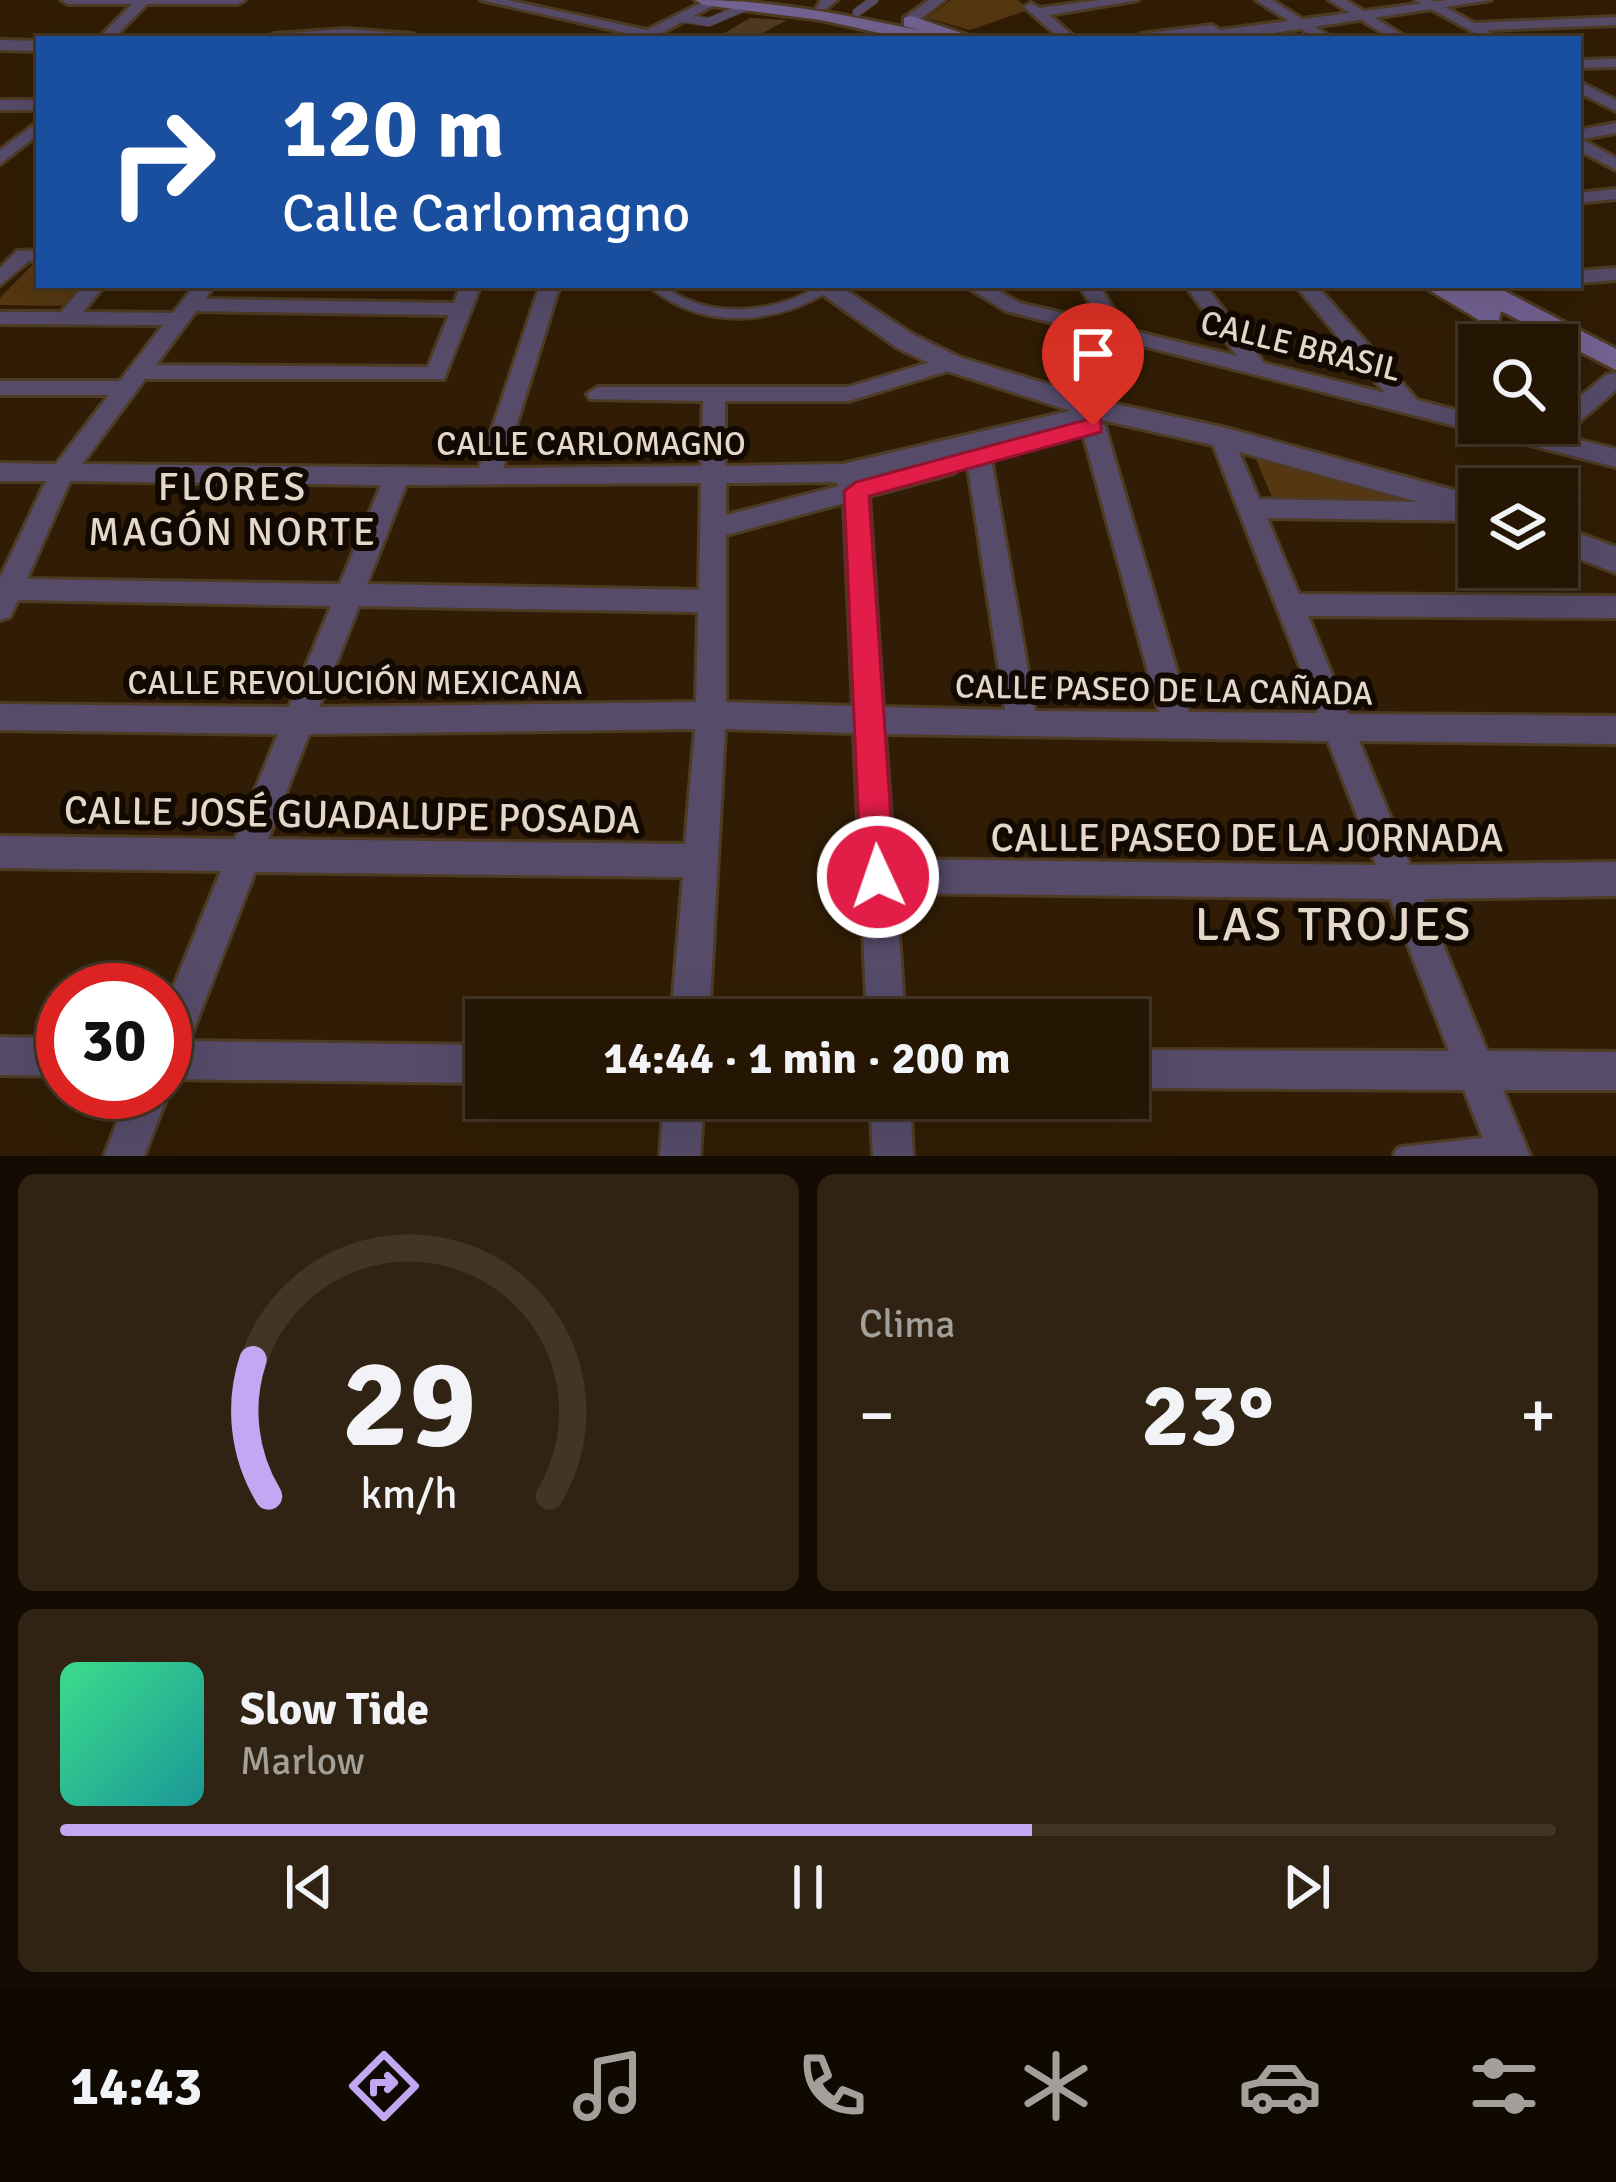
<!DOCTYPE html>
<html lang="es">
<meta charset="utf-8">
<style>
:root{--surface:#251604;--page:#312313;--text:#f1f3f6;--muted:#a39f9a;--line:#423526;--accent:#c3a7f2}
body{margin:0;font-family:Signika,sans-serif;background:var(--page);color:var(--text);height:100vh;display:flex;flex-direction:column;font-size:45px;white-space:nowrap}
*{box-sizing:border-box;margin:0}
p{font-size:39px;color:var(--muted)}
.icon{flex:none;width:66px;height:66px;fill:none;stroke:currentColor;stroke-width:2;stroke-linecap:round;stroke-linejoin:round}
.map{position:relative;height:1156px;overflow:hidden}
.drawer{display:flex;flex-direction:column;gap:18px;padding:18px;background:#140c02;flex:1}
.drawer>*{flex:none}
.hud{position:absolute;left:36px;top:36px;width:1545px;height:252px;border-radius:0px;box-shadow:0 12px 48px #0002,0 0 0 3px var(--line);background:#1a4fa0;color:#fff;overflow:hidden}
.buttons{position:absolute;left:1458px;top:324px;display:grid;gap:24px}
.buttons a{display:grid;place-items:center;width:120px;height:120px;border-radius:0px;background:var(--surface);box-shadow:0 12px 48px #0002,0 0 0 3px var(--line);font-size:60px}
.speed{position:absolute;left:36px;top:963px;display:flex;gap:24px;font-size:60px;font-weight:700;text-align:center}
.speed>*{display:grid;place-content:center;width:156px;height:156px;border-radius:50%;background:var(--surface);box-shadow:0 12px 48px #0002,0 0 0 3px var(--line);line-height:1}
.speed .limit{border:18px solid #d22;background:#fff;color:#111}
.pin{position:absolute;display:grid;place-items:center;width:102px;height:102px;color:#fff;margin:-123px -51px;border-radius:50% 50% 50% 0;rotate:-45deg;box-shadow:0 0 12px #0007}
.pin .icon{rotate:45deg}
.me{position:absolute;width:132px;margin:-66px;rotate:357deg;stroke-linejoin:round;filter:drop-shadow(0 0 9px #0008)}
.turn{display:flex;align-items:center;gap:42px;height:252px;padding:0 48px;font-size:54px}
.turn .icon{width:156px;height:156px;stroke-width:2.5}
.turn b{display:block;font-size:84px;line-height:102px}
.big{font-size:90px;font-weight:700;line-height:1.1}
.drawer .widget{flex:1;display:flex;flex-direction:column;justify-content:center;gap:18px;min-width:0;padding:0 42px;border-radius:18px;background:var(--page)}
.drawer .dial{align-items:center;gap:0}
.dial svg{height:312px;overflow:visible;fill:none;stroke:var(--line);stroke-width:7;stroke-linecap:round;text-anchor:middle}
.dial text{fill:var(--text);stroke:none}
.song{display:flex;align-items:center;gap:36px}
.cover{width:144px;height:144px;border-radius:18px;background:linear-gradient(135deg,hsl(150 70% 55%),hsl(180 70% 35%))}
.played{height:12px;border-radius:6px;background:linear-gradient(90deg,var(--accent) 65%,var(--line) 65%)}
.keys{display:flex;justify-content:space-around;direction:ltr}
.heat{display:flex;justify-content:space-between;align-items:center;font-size:66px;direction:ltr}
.drawer .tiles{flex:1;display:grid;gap:18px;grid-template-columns:1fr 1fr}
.widget:last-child{grid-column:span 2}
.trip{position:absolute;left:465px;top:999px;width:684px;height:120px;border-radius:0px;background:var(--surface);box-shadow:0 12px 48px #0002,0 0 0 3px var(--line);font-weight:700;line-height:120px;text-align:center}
.tabs{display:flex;height:192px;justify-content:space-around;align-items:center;background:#0f0902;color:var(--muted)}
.tabs .icon{width:84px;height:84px}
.tabs .active{color:var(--accent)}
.tabs b{font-size:54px;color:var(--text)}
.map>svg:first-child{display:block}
.green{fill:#553712}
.building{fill:#503b23}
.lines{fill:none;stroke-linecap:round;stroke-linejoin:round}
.service-far2-casing{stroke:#4e3b24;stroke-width:10}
.service-far1-casing{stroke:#4e3b24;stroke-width:14}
.service-casing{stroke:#4e3b24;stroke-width:24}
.minor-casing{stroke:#4e3b24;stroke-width:6}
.tertiary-casing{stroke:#4e3b24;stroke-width:6}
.secondary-casing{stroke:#4e3b24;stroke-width:6}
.service-far2{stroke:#564c6a;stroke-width:8}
.service-far1{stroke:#564c6a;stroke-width:9}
.service{stroke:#564c6a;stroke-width:18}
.minor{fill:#564c6a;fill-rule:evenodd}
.tertiary{fill:#564c6a;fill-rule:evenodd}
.secondary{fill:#746292;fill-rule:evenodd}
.route{fill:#e11d48;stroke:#92132f;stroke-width:3}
.labels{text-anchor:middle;stroke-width:12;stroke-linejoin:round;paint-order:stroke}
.street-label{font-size:33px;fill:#e5d7c9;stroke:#120902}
.quarter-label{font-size:39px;letter-spacing:3px;fill:#e5d7c9;stroke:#120902}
.near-street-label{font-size:39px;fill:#e5d7c9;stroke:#120902}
.near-quarter-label{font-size:48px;letter-spacing:3px;fill:#e5d7c9;stroke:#120902}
</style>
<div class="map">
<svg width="1616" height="1156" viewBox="0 0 1616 1156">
<rect width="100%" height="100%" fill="#311d05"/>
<path class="green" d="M951 0H1018L1028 10 970 30 927 18Z
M39 258V285H92L73 306 0 305V298Z
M1253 452 1468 508 1274 502Z"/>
<path class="building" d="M750 18 787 20 751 39H714Z"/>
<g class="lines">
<defs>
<path id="service-far2" d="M857 12 874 0
M681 18 709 22 747 6"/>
<path id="service-far1" d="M657 287C708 326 773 319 826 288"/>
<path id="service" d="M1403 1156 1500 1145"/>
<path id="minor" d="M61 0H245L238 4H147L113 39H98L132 4H68Z
M481 0H507L647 30 707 0H724L650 39H632L635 35Z
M821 0H837L826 9H816Z
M929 0H945L914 24H904V18Z
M1100 0H1138L1049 15 1077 39H1061L1024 7 1031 3 1040 8Z
M1256 0H1272L1334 39H1317Z
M1329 0H1346L1409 39H1392Z
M1415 0H1432L1474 23 1616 17V25L1488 30 1491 34 1484 38Z
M1616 59V67L1578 68V60Z
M1578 81 1616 100V111L1578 92Z
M0 100H39V110H0Z
M39 121V134L0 164V150Z
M1616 123V133L1582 139 1616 158V170L1578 150V130Z
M1616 189V199L1578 203V193Z
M39 250V262L29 261 0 285V268L17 251Z
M1616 268V280L1578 283V271Z
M84 285H105L83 312 173 313 195 285H215L205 299 454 303 461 285H481L444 379H145L82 464 479 468 540 285H560L503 468 701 466 703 401 590 399 587 394 598 387H848L950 356 961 363 958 368 849 401H725V466L843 464 1103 403 1111 406V416L1099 420 1105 426 1189 712 1318 713 1210 437 1214 431H1230L1259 499 1479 503V521L1267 518 1299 594 1616 596V618L1308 616 1348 714 1616 716V744L1359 741 1410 865 1616 862V896L1424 899 1487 1051 1616 1052V1090H1503L1530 1156H1490L1464 1090 1128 1088V1050L1449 1051 1390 899 896 893 905 1020H867L854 733 725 729 709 1020H671L683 877 255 872 189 1041 486 1045V1083L165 1079V1007L221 871 0 868V836L235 839 278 734 0 730V704L289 707 331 606 18 600 10 617 0 620V578L46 481H0V463L56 464 109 395H0V381H120L163 325 0 324V312H61ZM196 311 449 315 428 367 156 365ZM1083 424 1081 426 1159 712 1035 711 991 458 983 448ZM959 454 967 461 1005 710 883 707 869 496 954 473 957 467 945 458 860 478ZM70 481 381 485 340 584 27 579ZM836 482 839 486 726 515V483ZM701 483 699 590 367 584 406 485ZM844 503 853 706 726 702V535ZM359 606 698 612 696 702 319 707ZM695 729 685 844 268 839 309 734ZM885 734 1328 741 1376 865 894 859Z
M963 285H988L1020 303 1101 322 1079 285H1099L1125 329 1237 356 1185 285H1205L1264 363 1385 393 1295 285H1316L1417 400 1479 416V423H1509L1540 431 1557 423V416L1606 375 1616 373V390L1563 436 1616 449V467L1006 311Z
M0 1037 63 1038V1076L0 1075Z
M165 1083 169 1092 144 1156H104L129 1092H165Z
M664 1098H704L700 1156H660Z
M870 1098H910L913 1156H873Z"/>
<path id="tertiary" d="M1447 0H1491L1233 39H1132L1141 34 1212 25 1220 30Z
M346 29 413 34 422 39H265L274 34Z
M0 40 39 41V51L0 50Z
M809 285H838L914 335 959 357 1106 402 1222 427 1479 497V519L1222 447 1093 418 941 369 896 347Z
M1557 525 1616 547V573L1557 550Z"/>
<path id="secondary" d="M695 0C773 0 846 15 922 31L904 26V18L911 16 979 39H907L821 20 704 5Z
M1421 285 1463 289 1460 285H1493L1616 349V370L1501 311 1499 320H1479Z"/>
</defs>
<use href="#service-far2" class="service-far2-casing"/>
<use href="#service-far1" class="service-far1-casing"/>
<use href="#service" class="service-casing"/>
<use href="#minor" class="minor-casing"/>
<use href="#tertiary" class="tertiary-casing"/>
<use href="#secondary" class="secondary-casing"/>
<use href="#service-far2" class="service-far2"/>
<use href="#service-far1" class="service-far1"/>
<use href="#service" class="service"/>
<use href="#minor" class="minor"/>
<use href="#tertiary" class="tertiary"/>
<use href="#secondary" class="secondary"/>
</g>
<path class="route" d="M1093 418 1101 420V432L869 496 895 877 890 889 878 894 866 889 861 877 844 491 856 482Z"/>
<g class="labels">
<g class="street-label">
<text transform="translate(1301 345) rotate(14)" y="12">CALLE BRASIL</text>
<text x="591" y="455">CALLE CARLOMAGNO</text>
<text x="355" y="694">CALLE REVOLUCIÓN MEXICANA</text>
<text transform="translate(1164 689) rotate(1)" y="12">CALLE PASEO DE LA CAÑADA</text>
</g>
<g class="quarter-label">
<text x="233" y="500">FLORES<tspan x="233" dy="45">MAGÓN NORTE</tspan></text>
</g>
<g class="near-street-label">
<text transform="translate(352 814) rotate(1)" y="14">CALLE JOSÉ GUADALUPE POSADA</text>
<text x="1247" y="851">CALLE PASEO DE LA JORNADA</text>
</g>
<g class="near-quarter-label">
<text x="1334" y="940">LAS TROJES</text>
</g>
</g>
</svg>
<div class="buttons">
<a><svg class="icon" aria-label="search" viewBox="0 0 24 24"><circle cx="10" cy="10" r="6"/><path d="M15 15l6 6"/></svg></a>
<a><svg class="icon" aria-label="layers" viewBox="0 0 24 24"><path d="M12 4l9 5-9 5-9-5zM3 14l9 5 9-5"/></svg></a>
</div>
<div class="speed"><div class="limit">30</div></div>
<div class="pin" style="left:1093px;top:426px;background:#d93025"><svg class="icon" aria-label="arrive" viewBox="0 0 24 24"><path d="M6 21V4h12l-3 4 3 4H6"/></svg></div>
<svg class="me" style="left:878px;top:877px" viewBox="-20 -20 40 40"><circle r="17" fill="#e11d48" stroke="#fff" stroke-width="3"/><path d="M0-11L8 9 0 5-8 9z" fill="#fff"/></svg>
<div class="trip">14:44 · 1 min · 200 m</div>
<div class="hud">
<div class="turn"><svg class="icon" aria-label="right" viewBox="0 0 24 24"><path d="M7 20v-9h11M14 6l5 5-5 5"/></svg><div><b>120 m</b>Calle Carlomagno</div></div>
</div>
</div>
<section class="drawer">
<div class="tiles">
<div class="widget dial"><svg viewBox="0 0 100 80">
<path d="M14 69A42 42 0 1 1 86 69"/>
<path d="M14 69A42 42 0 0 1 10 34" stroke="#c3a7f2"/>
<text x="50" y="56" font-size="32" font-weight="700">29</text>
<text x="50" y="72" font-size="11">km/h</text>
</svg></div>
<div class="widget"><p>Clima</p>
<div class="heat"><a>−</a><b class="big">23°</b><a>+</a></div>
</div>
<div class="widget">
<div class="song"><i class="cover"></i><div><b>Slow Tide</b><p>Marlow</p></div></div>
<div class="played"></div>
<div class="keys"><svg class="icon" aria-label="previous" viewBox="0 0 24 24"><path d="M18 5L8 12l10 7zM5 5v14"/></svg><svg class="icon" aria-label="pause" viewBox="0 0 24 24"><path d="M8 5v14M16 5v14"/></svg><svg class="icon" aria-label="next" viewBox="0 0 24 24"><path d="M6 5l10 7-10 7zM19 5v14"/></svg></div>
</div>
</div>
</section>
<nav class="tabs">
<b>14:43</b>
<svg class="icon active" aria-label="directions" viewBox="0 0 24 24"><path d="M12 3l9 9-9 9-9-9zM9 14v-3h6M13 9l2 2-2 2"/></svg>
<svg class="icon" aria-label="music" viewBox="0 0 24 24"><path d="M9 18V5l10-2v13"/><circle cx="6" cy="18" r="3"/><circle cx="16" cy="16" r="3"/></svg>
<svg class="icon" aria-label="phone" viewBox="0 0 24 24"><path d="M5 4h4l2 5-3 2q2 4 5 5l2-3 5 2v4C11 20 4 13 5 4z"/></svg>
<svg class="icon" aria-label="climate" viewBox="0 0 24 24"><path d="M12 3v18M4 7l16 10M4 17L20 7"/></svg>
<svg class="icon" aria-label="car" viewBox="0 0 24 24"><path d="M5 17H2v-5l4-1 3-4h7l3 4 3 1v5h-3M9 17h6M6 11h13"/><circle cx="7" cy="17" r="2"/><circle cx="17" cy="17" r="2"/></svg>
<svg class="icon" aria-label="filters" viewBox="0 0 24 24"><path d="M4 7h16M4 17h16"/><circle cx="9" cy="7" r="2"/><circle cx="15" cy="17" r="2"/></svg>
</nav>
